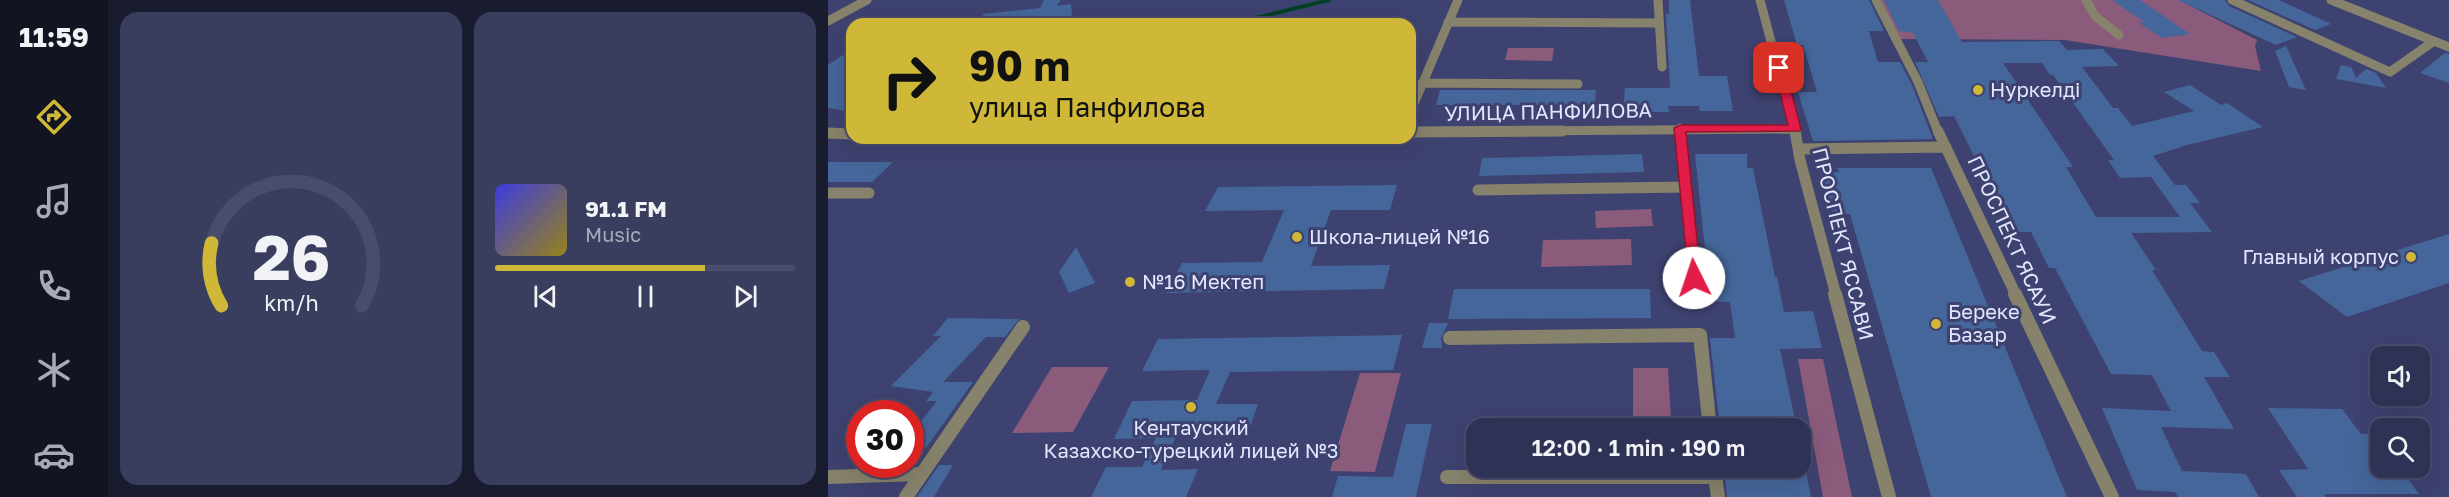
<!DOCTYPE html>
<meta charset="utf-8">
<style>
:root{--surface:#2e3254;--page:#3a3e5e;--text:#f1f3f6;--muted:#a7aab8;--line:#494d6b;--accent:#cfb837}
body{margin:0;font-family:"Golos Text",sans-serif;background:var(--page);color:var(--text);height:100vh;display:flex;flex-direction:column;font-size:22px;white-space:nowrap}
*{box-sizing:border-box;margin:0}
p{font-size:20px;color:var(--muted)}
.icon{flex:none;width:33px;height:33px;fill:none;stroke:currentColor;stroke-width:2;stroke-linecap:round;stroke-linejoin:round}
.map{position:relative;flex:1;overflow:hidden}
.details{display:flex;flex-direction:column;gap:12px;padding:12px;background:#191c2e;width:720px}
.details>*{flex:none}
.hud{position:absolute;left:18px;top:18px;width:570px;height:126px;border-radius:18px;box-shadow:0 6px 24px #0002,0 0 0 2px var(--line);background:#cfb837;color:#111;overflow:hidden}
.buttons{position:absolute;left:1542px;top:346px;display:grid;gap:12px}
.buttons a{display:grid;place-items:center;width:60px;height:60px;border-radius:12px;background:var(--surface);box-shadow:0 6px 24px #0002,0 0 0 2px var(--line);font-size:30px}
.speed{position:absolute;left:18px;top:400px;display:flex;gap:12px;font-size:30px;font-weight:700;text-align:center}
.speed>*{display:grid;place-content:center;width:78px;height:78px;border-radius:50%;background:var(--surface);box-shadow:0 6px 24px #0002,0 0 0 2px var(--line);line-height:1}
.speed .limit{border:9px solid #d22;background:#fff;color:#111}
.pin{position:absolute;display:grid;place-items:center;width:51px;height:51px;color:#fff;margin:-26px;border-radius:12px;box-shadow:0 3px 9px #0006}
.me{position:absolute;width:66px;margin:-33px;rotate:356deg;stroke-linejoin:round;filter:drop-shadow(0 0 4px #0008)}
.turn{display:flex;align-items:center;gap:21px;height:126px;padding:0 24px;font-size:27px}
.turn .icon{width:78px;height:78px;stroke-width:2.5}
.turn b{display:block;font-size:42px;line-height:51px}
.details .widget{flex:1;display:flex;flex-direction:column;justify-content:center;gap:9px;min-width:0;padding:0 21px;border-radius:18px;background:var(--page)}
.details .dial{align-items:center;gap:0}
.dial svg{height:156px;overflow:visible;fill:none;stroke:var(--line);stroke-width:7;stroke-linecap:round;text-anchor:middle}
.dial text{fill:var(--text);stroke:none}
.song{display:flex;align-items:center;gap:18px}
.cover{width:72px;height:72px;border-radius:9px;background:linear-gradient(135deg,hsl(240 70% 55%),hsl(50 70% 35%))}
.played{height:6px;border-radius:3px;background:linear-gradient(90deg,var(--accent) 70%,var(--line) 70%)}
.keys{display:flex;justify-content:space-around;direction:ltr}
.details .tiles{flex:1;display:grid;gap:12px;grid-template-columns:repeat(2,1fr)}
.trip{position:absolute;left:638px;top:418px;width:345px;height:60px;border-radius:18px;background:var(--surface);box-shadow:0 6px 24px #0002,0 0 0 2px var(--line);font-weight:600;line-height:60px;text-align:center}
main{display:flex;flex:1;min-height:0}
.dock{display:flex;flex-direction:column;width:108px;justify-content:space-around;align-items:center;background:#121422;color:var(--muted)}
.dock .icon{width:42px;height:42px}
.dock .current{color:var(--accent)}
.dock b{font-size:27px;color:var(--text)}
.map>svg:first-child{display:block}
.green{fill:#8b5b7c}
.lines{fill:none;stroke-linecap:round;stroke-linejoin:round}
.stream{stroke:#044027;stroke-width:4}
.building{fill:#45669a;fill-rule:evenodd}
.minor-far2{stroke:#87826b;stroke-width:9}
.minor-far1{stroke:#87826b;stroke-width:11}
.minor{stroke:#87826b;stroke-width:14}
.route{fill:#e11d48;stroke:#92132f;stroke-width:1.5}
.poi-dot{fill:#cfb837;stroke:#3e4270;stroke-width:2}
.labels{text-anchor:middle;stroke-width:6;stroke-linejoin:round;paint-order:stroke}
.poi-label{font-size:20px;fill:#e3e7fe;stroke:#3e4270;text-anchor:start}
.street-label{font-size:20px;fill:#e3e7fe;stroke:#3e4270}
</style>
<main>
<nav class="dock">
<b>11:59</b>
<svg class="icon current" aria-label="directions" viewBox="0 0 24 24"><path d="M12 3l9 9-9 9-9-9zM9 14v-3h6M13 9l2 2-2 2"/></svg>
<svg class="icon" aria-label="music" viewBox="0 0 24 24"><path d="M9 18V5l10-2v13"/><circle cx="6" cy="18" r="3"/><circle cx="16" cy="16" r="3"/></svg>
<svg class="icon" aria-label="phone" viewBox="0 0 24 24"><path d="M5 4h4l2 5-3 2q2 4 5 5l2-3 5 2v4C11 20 4 13 5 4z"/></svg>
<svg class="icon" aria-label="climate" viewBox="0 0 24 24"><path d="M12 3v18M4 7l16 10M4 17L20 7"/></svg>
<svg class="icon" aria-label="car" viewBox="0 0 24 24"><path d="M5 17H2v-5l4-1 3-4h7l3 4 3 1v5h-3M9 17h6M6 11h13"/><circle cx="7" cy="17" r="2"/><circle cx="17" cy="17" r="2"/></svg>
</nav>
<section class="details">
<div class="tiles">
<div class="widget dial"><svg viewBox="0 0 100 80">
<path d="M14 69A42 42 0 1 1 86 69"/>
<path d="M14 69A42 42 0 0 1 9 37" stroke="#cfb837"/>
<text x="50" y="56" font-size="32" font-weight="700">26</text>
<text x="50" y="72" font-size="11">km/h</text>
</svg></div>
<div class="widget">
<div class="song"><i class="cover"></i><div><b>91.1 FM</b><p>Music</p></div></div>
<div class="played"></div>
<div class="keys"><svg class="icon" aria-label="previous" viewBox="0 0 24 24"><path d="M18 5L8 12l10 7zM5 5v14"/></svg><svg class="icon" aria-label="pause" viewBox="0 0 24 24"><path d="M8 5v14M16 5v14"/></svg><svg class="icon" aria-label="next" viewBox="0 0 24 24"><path d="M6 5l10 7-10 7zM19 5v14"/></svg></div>
</div>
</div>
</section>
<div class="map">
<svg width="1621" height="497" viewBox="0 0 1621 497">
<rect width="100%" height="100%" fill="#3e4270"/>
<path class="green" d="M1053 0H1351L1429 40 1427 46 1433 71 1237 40 1072 39Z
M680 48H726L724 61 677 60Z
M823 209 825 226 768 228 767 211Z
M803 239 804 265 713 267 715 240Z
M970 359H995L1024 497H995Z
M224 367H281L245 432 184 433Z
M805 368H840L843 420H805Z
M532 373H573L547 472 502 471Z"/>
<g class="lines">
<path class="stream" d="M403 24 501 0"/>
</g>
<path class="building" d="M216 0H232L229 6 243 4 244 18 190 24H155V14L212 8Z
M841 0H862L871 76H899L905 111H872L871 106H840L841 112H795L797 88H842L838 14H841Z
M956 0H1041L1056 31H1041L1050 62H1072L1084 85 1105 139 985 141 970 92H989L975 45H969Z
M1056 0H1110L1134 42 1231 41 1239 50 1275 49 1291 66 1254 67 1285 108H1290L1304 126 1366 111 1336 92 1362 85 1393 105 1399 103 1435 127 1359 145 1325 156 1347 185H1358L1372 203H1362L1384 232 1303 233 1328 270H1324L1374 351 1386 352 1402 377H1376L1406 429 1333 427 1354 471 1418 474 1431 497H1350L1347 492 1309 490 1274 408 1343 411 1324 375 1283 374 1227 268H1221L1203 232H1184L1126 116 1111 117 1087 62H1100L1085 33 1071 31ZM1175 63H1214L1222 75H1225L1286 160H1280L1292 178 1323 177 1352 217H1268L1238 167H1245Z
M1284 0H1312L1362 34 1334 38 1311 23 1316 22Z
M1350 0H1397L1401 6 1469 37 1448 45Z
M1420 0H1451L1503 24 1487 30Z
M1458 46 1478 90 1461 87 1447 51Z
M1617 53 1621 54V83L1592 73Z
M15 55 24 56V112L0 108V65Z
M1513 65 1523 67 1528 78 1538 69 1548 73 1558 88 1508 79Z
M612 90H768L766 116 734 115 736 105H608Z
M814 154 816 172 651 176 654 158Z
M867 154H919V168H925L947 277H949L956 312 985 311 994 348 952 349 969 429H892L882 338H907L902 302H889L885 268H879Z
M0 162H65L44 182H0Z
M1009 168H1103L1239 497H1103L1022 214H1005L993 173 1011 172Z
M569 185 562 210H503L483 266 562 265 556 289 338 293 354 263 434 262 456 210 377 211 390 187Z
M1621 234V283L1519 317 1471 281Z
M248 247 267 283 241 293 231 272Z
M626 289H822L823 318 620 319Z
M120 318 191 319 177 337H158L115 382H145L98 448H82V435L109 401H98L105 392 63 386 113 336H105Z
M601 323H620L613 338 614 348H594Z
M574 335 565 370 402 372 388 404H430L420 433 349 434 333 470 370 469 358 497H263L278 467H314L328 438 286 439 304 401 369 400 382 370 314 371 330 339Z
M1440 408 1514 409 1533 434H1546L1552 442V468H1572L1591 494H1496L1498 497H1469L1451 470 1480 469Z
M578 424H604L588 497H504L510 476 565 477Z
M111 465H125L106 497H89Z
M896 468H977L983 497H899Z"/>
<g class="lines">
<path class="minor-far2" d="M830 0 834 67
M932 0 967 132
M1048 0 1090 82 1110 132
M1258 0 1267 16 1291 35
M1404 0 1562 72 1606 41
M1503 0 1621 47
M0 21 39 0
M620 22 831 23
M594 83 750 84
M582 113 630 0
M852 128V132
M582 132 967 129"/>
<path class="minor-far1" d="M852 131 866 278
M967 131 972 160 1008 295
M1110 131 1188 295
M582 132 734 131
M0 133 24 134
M971 149 1118 147
M650 190 859 187
M0 193H41"/>
<path class="minor" d="M1007 294 1061 497
M1187 294 1284 497
M622 338 872 335 882 429
M886 468 890 497
M0 477 92 474
M619 477H887
M78 497 195 327"/>
</g>
<path class="route" d="M951 65 957 68 973 129 971 131 858 132 873 278 871 282H861L846 128 852 125H960L946 68Z"/>
<g class="poi-dot">
<circle cx="1150" cy="90" r="6"/>
<circle cx="469" cy="237" r="6"/>
<circle cx="1583" cy="257" r="6"/>
<circle cx="302" cy="282" r="6"/>
<circle cx="1108" cy="324" r="6"/>
<circle cx="363" cy="407" r="6"/>
</g>
<g class="labels">
<g class="poi-label">
<text x="1162" y="97">Нуркелді</text>
<text x="481" y="244">Школа-лицей №16</text>
<text x="1571" y="264" text-anchor="end">Главный корпус</text>
<text x="314" y="289">№16 Мектеп</text>
<text x="1120" y="319">Береке<tspan x="1120" dy="23">Базар</tspan></text>
<text x="363" y="435" text-anchor="middle">Кентауский<tspan x="363" dy="23">Казахско-турецкий лицей №3</tspan></text>
</g>
<g class="street-label">
<text transform="translate(720 112) rotate(-1)" y="7">УЛИЦА ПАНФИЛОВА</text>
<text transform="translate(1184 240) rotate(65)" y="7">ПРОСПЕКТ ЯСАУИ</text>
<text transform="translate(1015 244) rotate(76)" y="7">ПРОСПЕКТ ЯССАВИ</text>
</g>
</g>
</svg>
<div class="buttons">
<a><svg class="icon" aria-label="sound" viewBox="0 0 24 24"><path d="M4 9h4l5-4v14l-5-4H4zM17 9q2 3 0 6"/></svg></a>
<a><svg class="icon" aria-label="search" viewBox="0 0 24 24"><circle cx="10" cy="10" r="6"/><path d="M15 15l6 6"/></svg></a>
</div>
<div class="speed"><div class="limit">30</div></div>
<div class="pin" style="left:951px;top:68px;background:#d93025"><svg class="icon" aria-label="arrive" viewBox="0 0 24 24"><path d="M6 21V4h12l-3 4 3 4H6"/></svg></div>
<svg class="me" style="left:866px;top:278px" viewBox="-20 -20 40 40"><circle r="19" fill="#fff"/><path d="M0-13L10 11 0 6-10 11z" fill="#e11d48"/></svg>
<div class="trip">12:00 · 1 min · 190 m</div>
<div class="hud">
<div class="turn"><svg class="icon" aria-label="right" viewBox="0 0 24 24"><path d="M7 20v-9h11M14 6l5 5-5 5"/></svg><div><b>90 m</b>улица Панфилова</div></div>
</div>
</div>
</main>
